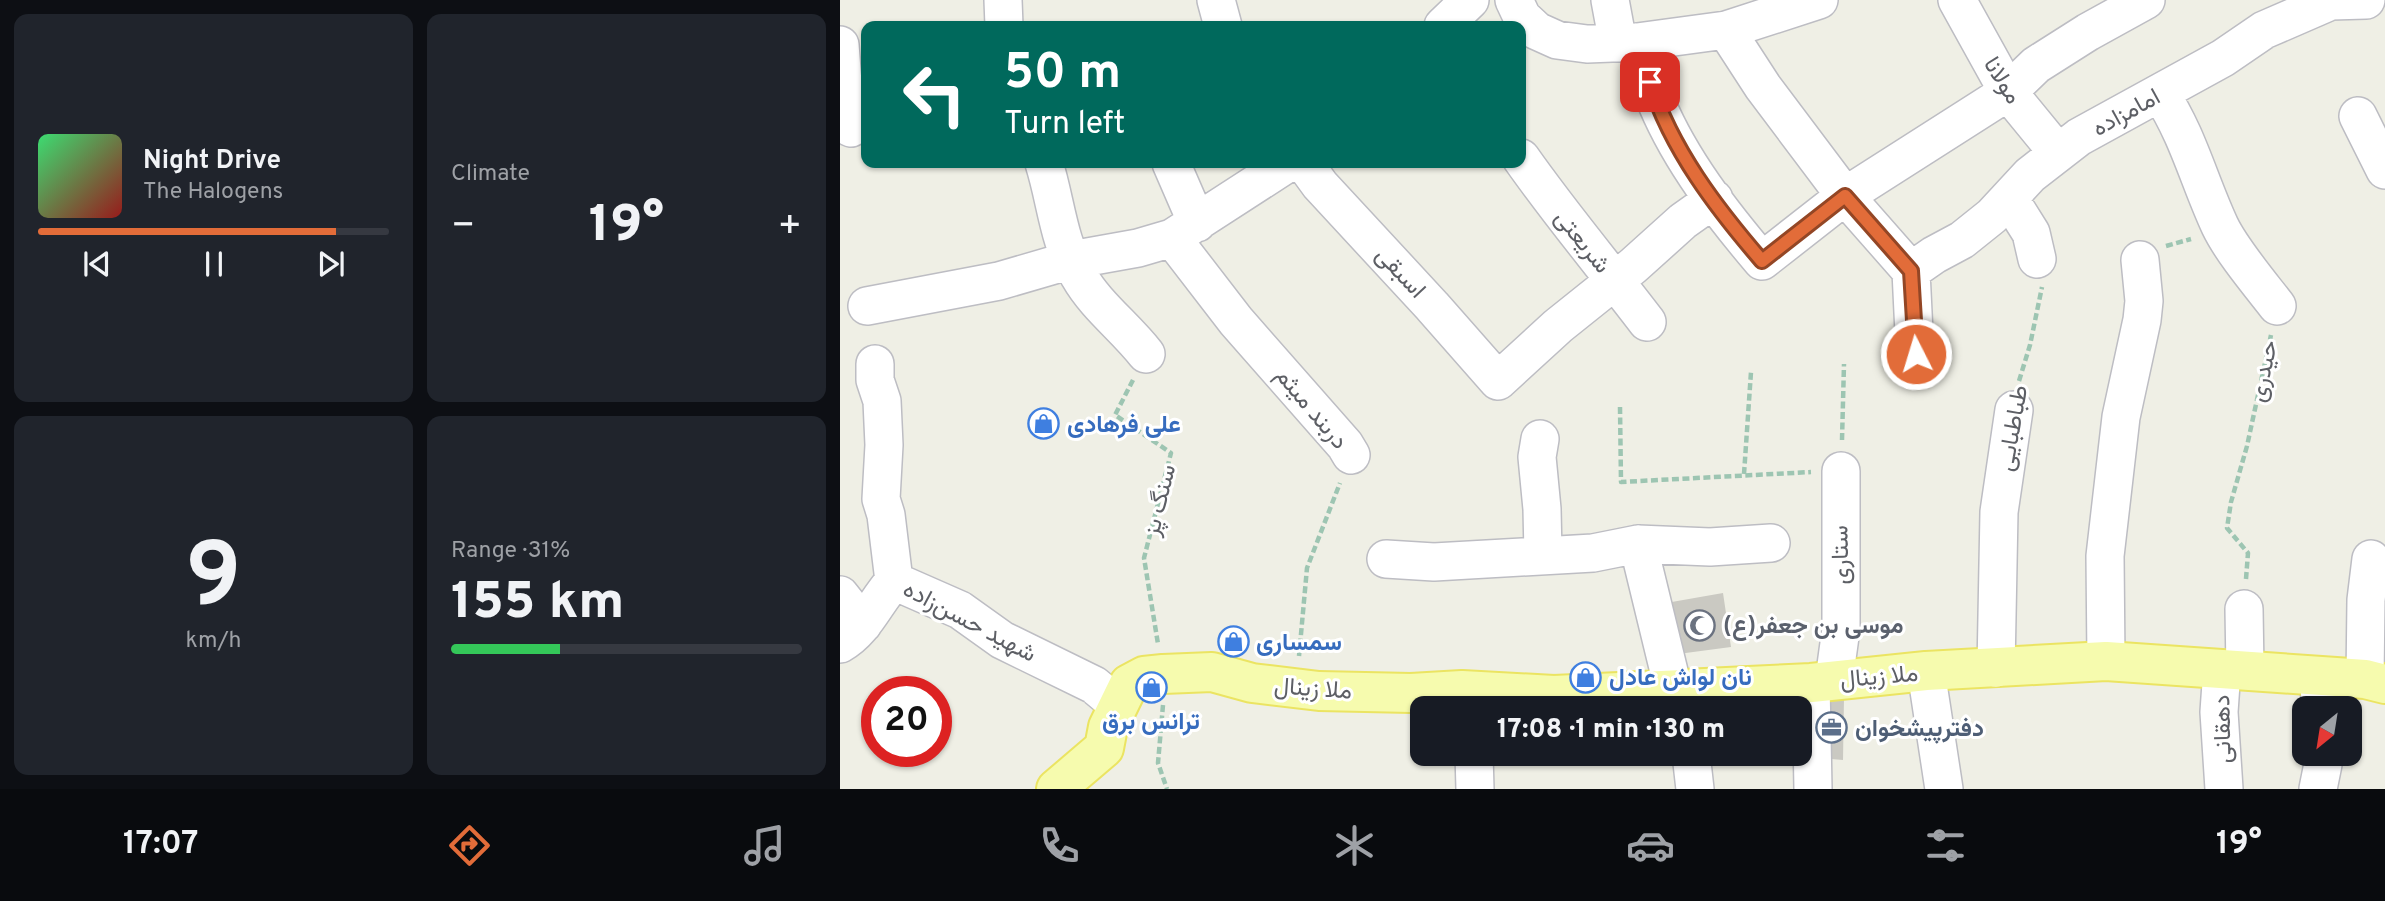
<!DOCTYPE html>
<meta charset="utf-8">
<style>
:root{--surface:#171b24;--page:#20242c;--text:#f1f3f6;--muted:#9ea1a6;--line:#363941;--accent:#e26c39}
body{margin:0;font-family:Overpass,Vazirmatn,sans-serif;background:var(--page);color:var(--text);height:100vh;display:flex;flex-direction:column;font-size:26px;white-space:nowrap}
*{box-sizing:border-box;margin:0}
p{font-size:23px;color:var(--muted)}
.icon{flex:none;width:38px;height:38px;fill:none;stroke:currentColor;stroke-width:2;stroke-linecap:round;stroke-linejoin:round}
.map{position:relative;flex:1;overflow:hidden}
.sheet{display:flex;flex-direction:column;gap:14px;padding:14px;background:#0d0f14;width:840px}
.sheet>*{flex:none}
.guide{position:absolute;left:21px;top:21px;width:665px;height:147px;border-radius:14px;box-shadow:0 2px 5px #0004;background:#00695c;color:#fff;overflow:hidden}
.needle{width:46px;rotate:210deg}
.buttons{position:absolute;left:1452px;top:696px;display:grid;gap:14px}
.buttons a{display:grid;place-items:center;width:70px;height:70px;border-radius:14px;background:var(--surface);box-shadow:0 2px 5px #0004;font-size:35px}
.speed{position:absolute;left:21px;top:676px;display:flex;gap:14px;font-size:35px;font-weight:700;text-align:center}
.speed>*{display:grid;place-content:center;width:91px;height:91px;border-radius:50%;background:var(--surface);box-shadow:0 2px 5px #0004;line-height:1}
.speed .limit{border:10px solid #d22;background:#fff;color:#111}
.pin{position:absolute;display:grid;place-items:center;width:60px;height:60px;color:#fff;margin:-30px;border-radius:14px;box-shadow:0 4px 10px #0006}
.me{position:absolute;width:77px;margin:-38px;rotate:355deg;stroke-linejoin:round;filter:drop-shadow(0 0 5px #0008)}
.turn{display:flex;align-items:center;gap:24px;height:147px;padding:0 28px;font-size:32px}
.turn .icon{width:91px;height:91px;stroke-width:2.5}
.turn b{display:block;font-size:49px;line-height:60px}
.big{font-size:52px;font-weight:800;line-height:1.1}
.sheet .tile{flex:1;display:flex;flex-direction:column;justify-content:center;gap:10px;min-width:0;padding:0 24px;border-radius:14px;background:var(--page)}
.sheet .dial{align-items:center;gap:0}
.dial b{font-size:91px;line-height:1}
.song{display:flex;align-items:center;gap:21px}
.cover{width:84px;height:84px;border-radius:10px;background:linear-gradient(135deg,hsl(140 70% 55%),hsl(0 70% 35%))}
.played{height:7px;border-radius:4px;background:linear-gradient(90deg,var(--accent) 85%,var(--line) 85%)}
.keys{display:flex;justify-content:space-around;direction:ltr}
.heat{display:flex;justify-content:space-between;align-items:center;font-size:38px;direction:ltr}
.charge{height:10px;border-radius:5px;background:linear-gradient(90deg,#34c759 31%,var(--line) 0)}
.sheet .tiles{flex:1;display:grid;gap:14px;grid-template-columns:repeat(2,1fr)}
.trip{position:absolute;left:570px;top:696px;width:402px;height:70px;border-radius:14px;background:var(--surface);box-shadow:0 2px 5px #0004;font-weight:800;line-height:70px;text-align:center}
.dock{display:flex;height:112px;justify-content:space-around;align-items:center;background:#090b0e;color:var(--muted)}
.dock .icon{width:49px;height:49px}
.dock .on{color:var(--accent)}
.dock b{font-size:32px;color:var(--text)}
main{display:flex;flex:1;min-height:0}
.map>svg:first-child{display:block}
.building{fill:#cac9c2}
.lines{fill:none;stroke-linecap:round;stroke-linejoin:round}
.minor-casing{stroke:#bdbdc3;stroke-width:40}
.major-casing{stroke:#ebe462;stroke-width:42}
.path{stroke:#9dc5b2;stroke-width:4.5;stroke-dasharray:7 3.5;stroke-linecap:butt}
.minor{stroke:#fff;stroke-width:37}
.major{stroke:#f6fbae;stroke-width:38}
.route-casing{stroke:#934625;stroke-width:18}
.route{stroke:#e26c39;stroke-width:12}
.labels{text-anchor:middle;stroke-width:6;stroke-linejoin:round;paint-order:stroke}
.street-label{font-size:24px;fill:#5d5f65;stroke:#fff}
.shop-label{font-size:24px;font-weight:bold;fill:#366cbe;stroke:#fff;text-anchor:start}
.worship-label{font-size:24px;font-weight:bold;fill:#5b616d;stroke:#fff;text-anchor:start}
.service-label{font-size:24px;font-weight:bold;fill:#4e5e75;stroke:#fff;text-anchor:start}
</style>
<main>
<section class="sheet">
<div class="tiles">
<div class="tile">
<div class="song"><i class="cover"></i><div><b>Night Drive</b><p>The Halogens</p></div></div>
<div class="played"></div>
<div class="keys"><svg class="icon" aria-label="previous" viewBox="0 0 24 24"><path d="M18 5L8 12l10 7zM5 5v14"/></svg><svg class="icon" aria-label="pause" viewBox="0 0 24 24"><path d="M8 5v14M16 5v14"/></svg><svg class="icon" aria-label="next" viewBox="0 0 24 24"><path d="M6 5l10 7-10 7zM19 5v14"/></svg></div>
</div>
<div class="tile"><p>Climate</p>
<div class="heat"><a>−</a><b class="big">19°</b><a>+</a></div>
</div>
<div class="tile dial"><b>9</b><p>km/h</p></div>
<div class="tile"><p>Range · 31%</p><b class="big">155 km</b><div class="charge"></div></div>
</div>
</section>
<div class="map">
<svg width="1545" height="789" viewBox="0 0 1545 789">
<rect width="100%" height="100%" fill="#efefe5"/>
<path class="building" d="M883 593 891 647 838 654 826 603Z
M980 697 1004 698 1003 760 980 758Z"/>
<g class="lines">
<defs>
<path id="minor" d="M163 0 164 26
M376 0 383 26
M674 0 682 17 697 31 717 40 747 44 797 42 886 30 979 0
M770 0 778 43
M1117 0 1168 92 1218 153
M603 26 630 0
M886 30 923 87 1005 196 1071 271 1075 354
M797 42C804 63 809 84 817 104 841 161 882 214 922 261L1005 196 1168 92 1196 65 1248 32 1306 0
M0 45 5 108 11 128
M1320 93C1348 135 1359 181 1380 226 1392 251 1420 284 1437 306
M1518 116 1545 170
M681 158C721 215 765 267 807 322
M204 163C216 201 218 241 239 276 256 306 285 327 306 354
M331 163 357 223
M464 163 480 185 592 306 658 381 718 326 793 266 843 221 874 199
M1169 198 1191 233 1197 259
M332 238 396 321 505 445 511 455
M1071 271 1094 255 1122 240 1152 216 1190 175 1239 137 1383 58 1424 30 1491 1 1526 0
M27 306 159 281 231 260 298 248 332 238 448 163
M35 364V380L42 401 44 445 41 499 46 515 54 581
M700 439 697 457 702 509 703 554
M798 544 833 688
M546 559 594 562 753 553 798 544 870 547 931 543
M0 595 23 624
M1404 609 1405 670
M0 644C25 630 35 602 54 581L120 610 162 640 254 685 278 705
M1266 661 1265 556 1281 417 1302 320 1304 301 1300 260
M1156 668 1159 512 1174 410
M1382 669 1379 712 1384 789
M1086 671 1104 789
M1478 677 1481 709
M1525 679 1526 600 1531 559
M994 680 1001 629V471
M971 683 973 789
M634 754 635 789
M851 754 855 789
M1478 789 1483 764 1482 754"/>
<path id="major" d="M216 789 264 748 268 727 289 684 304 676 323 674 372 672 412 683 479 691 571 693 622 690 714 695 971 683 1086 671 1266 661 1525 679 1545 684"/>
</defs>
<use href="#minor" class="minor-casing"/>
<use href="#major" class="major-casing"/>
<path class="path" d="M1326 246 1351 239
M293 380 275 415 331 453 304 558 318 644
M1179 381 1190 345 1202 287
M780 407 781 482 971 472
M1002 440 1004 364
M904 474 911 372
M1406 579 1408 553 1387 528 1391 502 1407 446 1431 335
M459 656 467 568 500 483
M323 705 318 763 327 789"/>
<use href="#minor" class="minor"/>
<use href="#major" class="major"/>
</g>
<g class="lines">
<defs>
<path id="route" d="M810 82C831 149 877 209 922 261L1005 196 1071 271 1076 354"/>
</defs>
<use href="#route" class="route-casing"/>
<use href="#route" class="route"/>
</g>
<defs>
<symbol id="shop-ring" viewBox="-11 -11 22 22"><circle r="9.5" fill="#fff" stroke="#3f7fe0" stroke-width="1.5"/><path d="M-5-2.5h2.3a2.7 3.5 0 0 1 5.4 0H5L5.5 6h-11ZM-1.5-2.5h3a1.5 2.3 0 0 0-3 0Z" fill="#3f7fe0"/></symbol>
<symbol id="mosque-ring" viewBox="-11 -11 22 22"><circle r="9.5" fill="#fff" stroke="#6b7280" stroke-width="1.5"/><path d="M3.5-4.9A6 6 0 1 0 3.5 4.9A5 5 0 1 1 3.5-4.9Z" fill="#6b7280"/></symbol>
<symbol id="office-ring" viewBox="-11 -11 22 22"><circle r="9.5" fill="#fff" stroke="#5c6f8a" stroke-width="1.5"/><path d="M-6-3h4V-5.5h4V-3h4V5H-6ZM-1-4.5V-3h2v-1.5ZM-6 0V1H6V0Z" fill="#5c6f8a"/></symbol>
</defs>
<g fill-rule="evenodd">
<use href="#shop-ring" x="186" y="406" width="35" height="35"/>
<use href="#mosque-ring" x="842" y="608" width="35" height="35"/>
<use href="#shop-ring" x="376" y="624" width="35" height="35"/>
<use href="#shop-ring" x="728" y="660" width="35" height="35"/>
<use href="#shop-ring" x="294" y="670" width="35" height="35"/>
<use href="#office-ring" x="974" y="710" width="35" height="35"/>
</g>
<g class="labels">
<g class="street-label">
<text transform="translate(1163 80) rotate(58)" y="8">مولانا</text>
<text transform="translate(1286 112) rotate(-29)" y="8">امامزاده</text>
<text transform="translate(743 241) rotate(51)" y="8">شریعتی</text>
<text transform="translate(561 272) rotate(47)" y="8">اسبقی</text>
<text transform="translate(1423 371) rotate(-78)" y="8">حیدری</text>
<text transform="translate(472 408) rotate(50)" y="8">دربند میثم</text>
<text transform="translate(1172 428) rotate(-80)" y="8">طباطبایی</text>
<text transform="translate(319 500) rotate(-76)" y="8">سنگ پز</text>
<text transform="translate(1000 555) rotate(-91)" y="8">ستاری</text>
<text transform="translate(130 621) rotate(28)" y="8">شهید حسن‌زاده</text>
<text transform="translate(1039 676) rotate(-5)" y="8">ملا زینال</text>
<text transform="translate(473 688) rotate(4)" y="8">ملا زینال</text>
<text transform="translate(1382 729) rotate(-91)" y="8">دهقانی</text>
</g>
<g class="shop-label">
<text x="227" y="432">علی فرهادی</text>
<text x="416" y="650">سمساری</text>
<text x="769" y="685">نان لواش عادل</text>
<text x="311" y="729" text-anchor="middle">ترانس برق</text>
</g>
<g class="worship-label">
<text x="883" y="633">موسی بن جعفر(ع)</text>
</g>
<g class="service-label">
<text x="1015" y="736">دفترپیشخوان</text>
</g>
</g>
</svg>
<div class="buttons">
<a><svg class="needle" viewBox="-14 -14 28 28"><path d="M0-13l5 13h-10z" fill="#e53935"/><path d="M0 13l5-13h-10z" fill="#9ea1a6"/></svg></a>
</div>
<div class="speed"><div class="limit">20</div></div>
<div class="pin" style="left:810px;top:82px;background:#d93025"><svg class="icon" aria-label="arrive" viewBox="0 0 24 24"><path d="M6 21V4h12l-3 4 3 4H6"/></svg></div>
<svg class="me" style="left:1076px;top:354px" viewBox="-20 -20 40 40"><circle r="17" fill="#e26c39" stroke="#fff" stroke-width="3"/><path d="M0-11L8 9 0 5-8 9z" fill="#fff"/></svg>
<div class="trip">17:08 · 1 min · 130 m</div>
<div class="guide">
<div class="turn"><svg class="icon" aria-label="left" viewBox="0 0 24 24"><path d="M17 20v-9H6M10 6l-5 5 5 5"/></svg><div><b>50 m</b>Turn left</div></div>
</div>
</div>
</main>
<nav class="dock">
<b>17:07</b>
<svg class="icon on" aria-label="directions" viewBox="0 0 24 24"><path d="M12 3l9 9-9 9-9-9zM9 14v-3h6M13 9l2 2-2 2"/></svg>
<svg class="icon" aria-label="music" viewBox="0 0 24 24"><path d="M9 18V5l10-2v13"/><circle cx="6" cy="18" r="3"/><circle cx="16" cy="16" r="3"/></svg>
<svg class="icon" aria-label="phone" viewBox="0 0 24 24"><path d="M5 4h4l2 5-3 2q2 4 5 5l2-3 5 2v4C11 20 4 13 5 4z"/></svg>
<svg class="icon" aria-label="climate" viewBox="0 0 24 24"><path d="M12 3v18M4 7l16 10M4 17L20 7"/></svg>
<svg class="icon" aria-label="car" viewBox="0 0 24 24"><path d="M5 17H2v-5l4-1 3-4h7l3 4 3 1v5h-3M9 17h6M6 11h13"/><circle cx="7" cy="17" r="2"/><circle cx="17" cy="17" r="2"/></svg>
<svg class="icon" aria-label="filters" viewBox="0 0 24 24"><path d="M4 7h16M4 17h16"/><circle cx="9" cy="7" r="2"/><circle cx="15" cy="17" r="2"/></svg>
<b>19°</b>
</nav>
